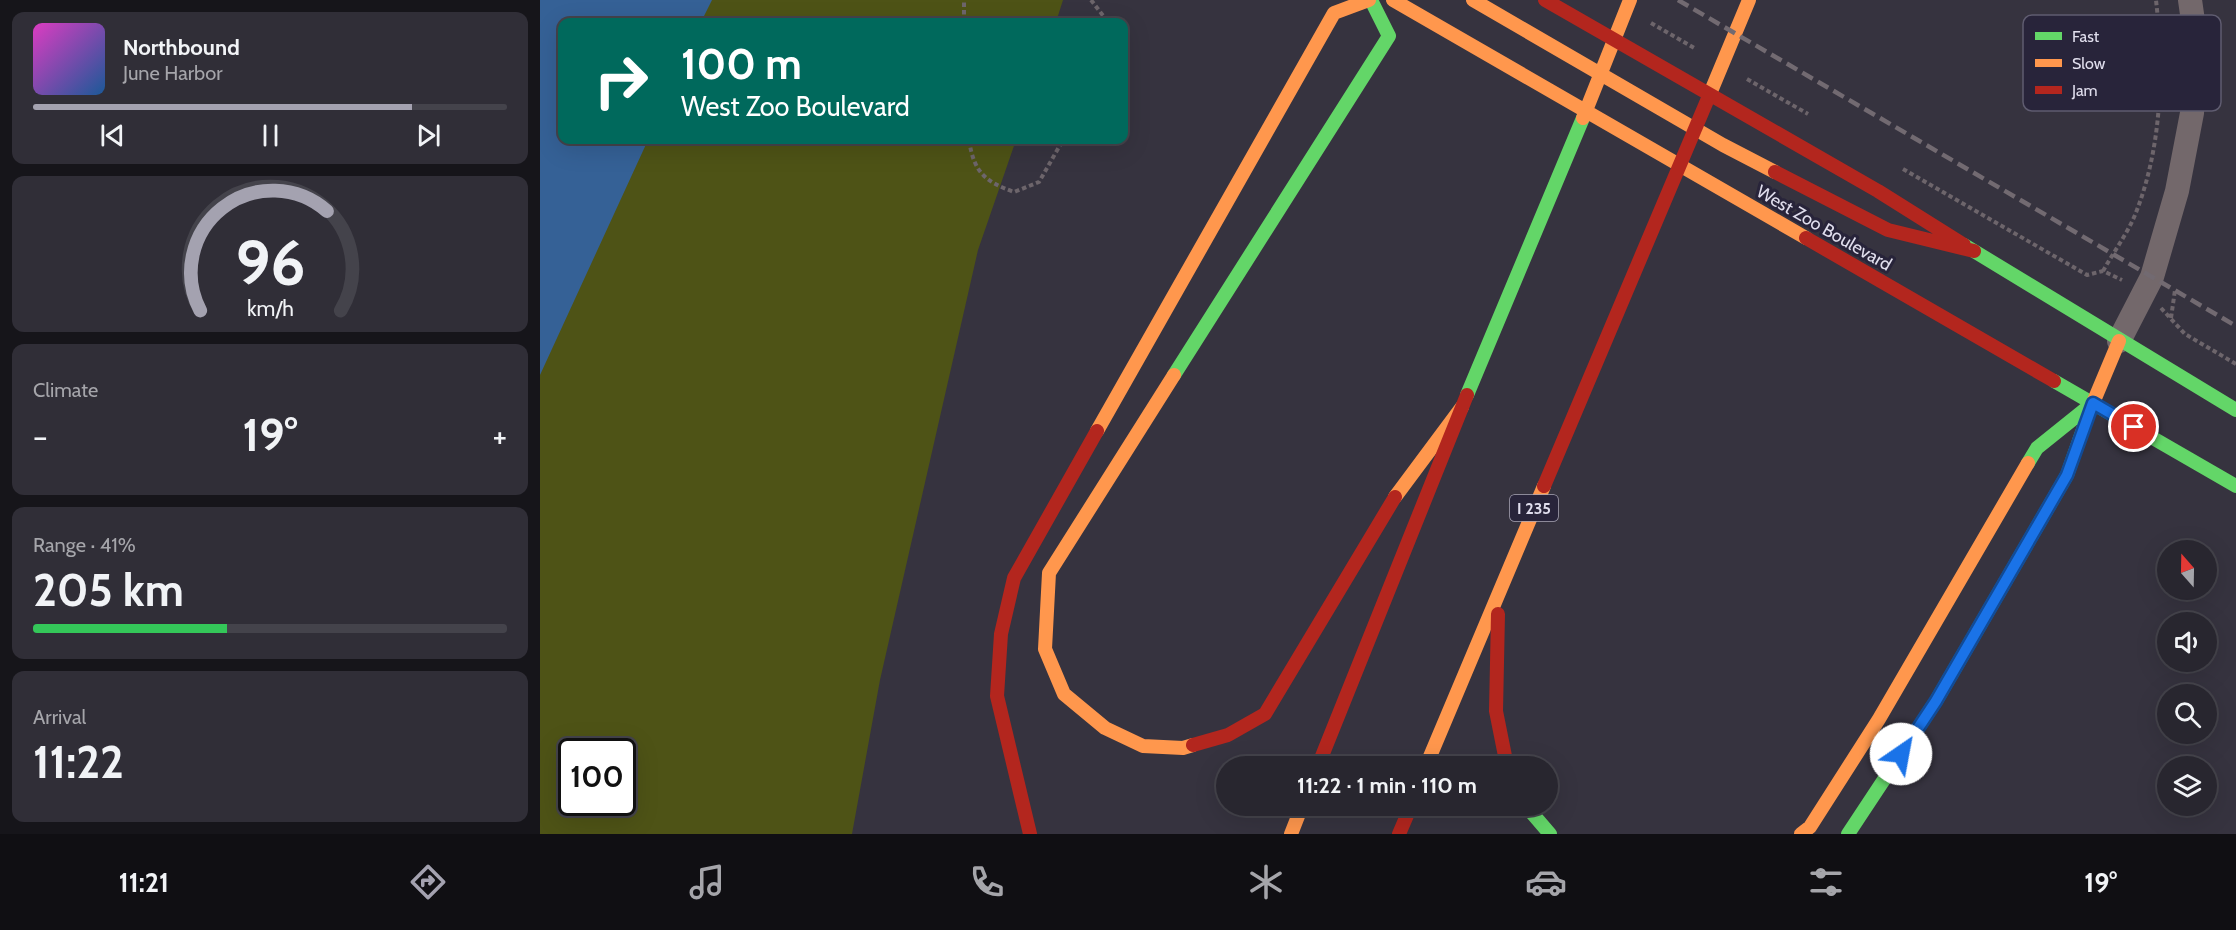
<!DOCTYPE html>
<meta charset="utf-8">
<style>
:root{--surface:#28262f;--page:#302e37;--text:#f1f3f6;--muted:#a5a5aa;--line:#44434b;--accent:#a4a2b0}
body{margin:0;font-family:Cabin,sans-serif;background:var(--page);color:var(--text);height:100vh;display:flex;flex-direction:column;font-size:22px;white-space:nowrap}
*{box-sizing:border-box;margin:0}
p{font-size:20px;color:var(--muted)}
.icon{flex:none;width:33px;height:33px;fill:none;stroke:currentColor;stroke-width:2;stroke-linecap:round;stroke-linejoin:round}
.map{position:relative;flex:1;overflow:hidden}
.side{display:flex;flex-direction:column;gap:12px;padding:12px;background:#16151a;width:540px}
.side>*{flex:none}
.hud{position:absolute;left:18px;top:18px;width:570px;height:126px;border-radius:12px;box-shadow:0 6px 24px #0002,0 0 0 2px var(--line);background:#00695c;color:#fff;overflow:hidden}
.needle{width:39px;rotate:340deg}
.controls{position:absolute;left:1617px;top:540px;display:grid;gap:12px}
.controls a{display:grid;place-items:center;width:60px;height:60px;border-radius:50%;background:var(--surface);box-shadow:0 6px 24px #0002,0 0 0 2px var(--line);font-size:30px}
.speed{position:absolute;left:18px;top:738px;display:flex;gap:12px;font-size:30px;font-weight:700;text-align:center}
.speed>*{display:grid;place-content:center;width:78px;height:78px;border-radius:50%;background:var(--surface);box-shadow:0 6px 24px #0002,0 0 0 2px var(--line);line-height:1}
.speed .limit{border:3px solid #111;border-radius:9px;background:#fff;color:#111}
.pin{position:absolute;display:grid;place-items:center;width:51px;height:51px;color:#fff;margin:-26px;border:3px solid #fff;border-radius:50%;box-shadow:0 2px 6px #0007}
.me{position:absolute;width:66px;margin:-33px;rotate:33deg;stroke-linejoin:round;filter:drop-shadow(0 0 4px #0008)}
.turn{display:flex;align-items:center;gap:21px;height:126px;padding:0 24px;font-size:27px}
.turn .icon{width:78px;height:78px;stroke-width:2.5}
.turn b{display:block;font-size:42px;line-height:51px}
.big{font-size:45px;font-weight:700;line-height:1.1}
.side .widget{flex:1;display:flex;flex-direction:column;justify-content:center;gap:9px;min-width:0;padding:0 21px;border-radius:12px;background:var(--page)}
.side .dial{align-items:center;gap:0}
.dial svg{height:156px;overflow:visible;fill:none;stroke:var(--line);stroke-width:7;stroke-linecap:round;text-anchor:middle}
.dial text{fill:var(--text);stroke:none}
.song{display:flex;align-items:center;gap:18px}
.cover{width:72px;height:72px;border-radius:9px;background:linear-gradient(135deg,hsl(310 70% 55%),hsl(210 70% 35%))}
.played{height:6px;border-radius:3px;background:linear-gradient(90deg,var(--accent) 80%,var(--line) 80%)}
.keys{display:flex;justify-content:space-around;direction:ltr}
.heat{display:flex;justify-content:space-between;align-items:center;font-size:33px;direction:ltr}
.charge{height:9px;border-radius:4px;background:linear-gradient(90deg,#34c759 41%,var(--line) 0)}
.trip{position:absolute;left:676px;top:756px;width:342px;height:60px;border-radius:30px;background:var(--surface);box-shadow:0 6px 24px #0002,0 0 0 2px var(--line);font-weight:700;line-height:60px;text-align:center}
.dock{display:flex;height:96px;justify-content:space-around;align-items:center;background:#100f13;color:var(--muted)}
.dock .icon{width:42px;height:42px}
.dock .current{color:var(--accent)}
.dock b{font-size:27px;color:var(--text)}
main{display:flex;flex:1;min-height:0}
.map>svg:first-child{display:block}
.green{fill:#4e5316;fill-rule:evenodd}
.water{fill:#356196}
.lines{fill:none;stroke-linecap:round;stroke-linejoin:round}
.path{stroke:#6d656b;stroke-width:4;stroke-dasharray:4.5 3;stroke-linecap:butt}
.street{stroke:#73686b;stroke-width:24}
.fast{stroke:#63d668;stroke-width:14}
.slow{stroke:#ff974d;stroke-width:14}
.jam{stroke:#b3261e;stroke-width:14}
.rail{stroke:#726a71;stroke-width:4.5;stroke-dasharray:12 6;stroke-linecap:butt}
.route-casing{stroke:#114b97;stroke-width:15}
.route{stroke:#1a73e8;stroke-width:10}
.labels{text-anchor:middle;stroke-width:6;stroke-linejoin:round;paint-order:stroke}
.shield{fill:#28243a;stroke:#a9a6b7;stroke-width:1.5}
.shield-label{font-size:16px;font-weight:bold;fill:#e0deed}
.street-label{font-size:18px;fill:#e0deed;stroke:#28243a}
.key{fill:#28243a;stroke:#5f5c70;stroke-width:1.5}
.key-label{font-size:16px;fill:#e0deed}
</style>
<main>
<section class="side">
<div class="widget">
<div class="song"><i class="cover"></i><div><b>Northbound</b><p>June Harbor</p></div></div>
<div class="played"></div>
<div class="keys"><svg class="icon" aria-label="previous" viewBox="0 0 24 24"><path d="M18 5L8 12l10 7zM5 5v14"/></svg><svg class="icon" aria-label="pause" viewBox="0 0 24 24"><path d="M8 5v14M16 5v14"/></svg><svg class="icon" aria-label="next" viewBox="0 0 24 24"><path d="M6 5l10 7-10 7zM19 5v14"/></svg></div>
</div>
<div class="widget dial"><svg viewBox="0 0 100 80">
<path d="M14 69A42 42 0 1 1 86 69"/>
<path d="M14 69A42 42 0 0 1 79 18" stroke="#a4a2b0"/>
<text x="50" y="56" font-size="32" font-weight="700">96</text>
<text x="50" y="72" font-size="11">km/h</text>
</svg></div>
<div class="widget"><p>Climate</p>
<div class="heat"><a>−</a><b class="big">19°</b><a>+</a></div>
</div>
<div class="widget"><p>Range · 41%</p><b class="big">205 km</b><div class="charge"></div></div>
<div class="widget"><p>Arrival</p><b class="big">11:22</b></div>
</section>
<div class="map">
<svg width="1696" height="834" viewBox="0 0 1696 834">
<rect width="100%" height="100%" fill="#36333f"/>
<path class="green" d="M0 0H523L516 22H22V140H476L438 250 340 680 312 834H0ZM32 752H82V802H32Z"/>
<path class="water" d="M0 0H172L161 22H22V140H108L0 375Z"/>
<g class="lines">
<path class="path" d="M551 0 568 22
M424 22V0
M1111 23 1156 49
M1207 79 1268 114
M429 140C434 172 444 181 474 192L499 182 523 140
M1363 169 1547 275 1563 271 1582 280
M1563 271C1573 253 1587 234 1595 215 1622 148 1624 71 1616 0
M1621 308 1645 334 1696 364
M1631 318 1635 290"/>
<path class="street" d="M1579 341 1612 277 1637 191 1652 113 1656 42 1650 0"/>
<path class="fast" d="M1424 245 1696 410
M634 375 849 36 831 0
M1514 381 1696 486
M927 395 1043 118
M1488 463 1497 448 1553 403
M986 806 1010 834
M1308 834 1396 701 1527 475 1552 404"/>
<path class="slow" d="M853 0 1266 238
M933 0 1183 145 1235 172
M1169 96 1209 0
M1043 118 1090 0
M634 375 509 573 505 649 524 694 565 728 603 746 643 748 653 745
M1553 403 1579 341
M557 431 794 13 829 0
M855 497 922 407
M886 766 1004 486
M751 834 762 806
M1261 834 1270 827 1339 719 1488 463"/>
<path class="jam" d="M1005 0 1338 191 1424 245
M1235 172 1348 230 1434 251
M1266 238 1514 381
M1004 486 1169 96
M958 614 956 711 967 766
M653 745 688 735 725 714 855 497
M778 766 927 395
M490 834 457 696 461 634 474 578 557 431
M859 834 871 806"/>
<path class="rail" d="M1138 0 1696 326"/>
</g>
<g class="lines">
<defs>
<path id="route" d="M1361 754 1396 701 1527 475 1553 403 1594 427"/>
</defs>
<use href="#route" class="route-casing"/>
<use href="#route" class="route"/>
</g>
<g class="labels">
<rect class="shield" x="970" y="495" width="48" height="26" rx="4.5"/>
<g class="shield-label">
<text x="994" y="514">I 235</text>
</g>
<g class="street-label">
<text transform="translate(1284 228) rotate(30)" y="6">West Zoo Boulevard</text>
</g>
</g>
<rect x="1483" y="15" width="198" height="96" rx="9" class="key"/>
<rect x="1495" y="32" width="27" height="8" fill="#63d668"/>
<rect x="1495" y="59" width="27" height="8" fill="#ff974d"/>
<rect x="1495" y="86" width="27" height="8" fill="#b3261e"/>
<g class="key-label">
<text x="1532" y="42">Fast</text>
<text x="1532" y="69">Slow</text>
<text x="1532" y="96">Jam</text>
</g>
</svg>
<div class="controls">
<a><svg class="needle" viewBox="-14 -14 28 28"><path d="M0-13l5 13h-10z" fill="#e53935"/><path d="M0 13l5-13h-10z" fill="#a5a5aa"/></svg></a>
<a><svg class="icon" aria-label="sound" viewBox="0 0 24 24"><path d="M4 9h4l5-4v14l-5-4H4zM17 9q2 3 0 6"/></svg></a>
<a><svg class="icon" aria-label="search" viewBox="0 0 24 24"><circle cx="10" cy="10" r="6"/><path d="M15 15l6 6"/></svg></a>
<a><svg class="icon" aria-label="layers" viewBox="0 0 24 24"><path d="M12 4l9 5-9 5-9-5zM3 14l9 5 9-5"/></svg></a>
</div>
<div class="speed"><div class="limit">100</div></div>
<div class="pin" style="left:1594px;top:427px;background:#d93025"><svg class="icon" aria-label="arrive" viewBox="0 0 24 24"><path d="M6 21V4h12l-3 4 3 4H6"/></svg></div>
<svg class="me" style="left:1361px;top:754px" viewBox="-20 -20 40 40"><circle r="19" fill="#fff"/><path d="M0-13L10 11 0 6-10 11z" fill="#1a73e8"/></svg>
<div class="trip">11:22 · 1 min · 110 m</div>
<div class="hud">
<div class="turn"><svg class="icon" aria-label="right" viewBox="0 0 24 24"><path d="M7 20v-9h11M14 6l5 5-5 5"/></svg><div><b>100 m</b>West Zoo Boulevard</div></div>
</div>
</div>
</main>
<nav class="dock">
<b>11:21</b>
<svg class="icon current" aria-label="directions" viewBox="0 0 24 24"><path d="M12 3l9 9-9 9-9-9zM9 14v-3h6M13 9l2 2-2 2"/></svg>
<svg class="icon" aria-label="music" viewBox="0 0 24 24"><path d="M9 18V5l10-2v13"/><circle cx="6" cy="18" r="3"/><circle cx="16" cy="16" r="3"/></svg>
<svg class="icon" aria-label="phone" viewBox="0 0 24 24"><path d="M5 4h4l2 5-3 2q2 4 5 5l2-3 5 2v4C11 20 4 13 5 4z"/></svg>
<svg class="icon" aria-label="climate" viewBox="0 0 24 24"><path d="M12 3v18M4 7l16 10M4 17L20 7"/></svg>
<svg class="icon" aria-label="car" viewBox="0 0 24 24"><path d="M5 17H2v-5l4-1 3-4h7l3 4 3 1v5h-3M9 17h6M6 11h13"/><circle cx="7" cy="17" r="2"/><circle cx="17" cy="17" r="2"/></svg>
<svg class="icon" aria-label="filters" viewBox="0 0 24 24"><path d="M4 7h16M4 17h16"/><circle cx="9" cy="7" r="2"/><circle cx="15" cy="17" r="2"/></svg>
<b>19°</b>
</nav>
